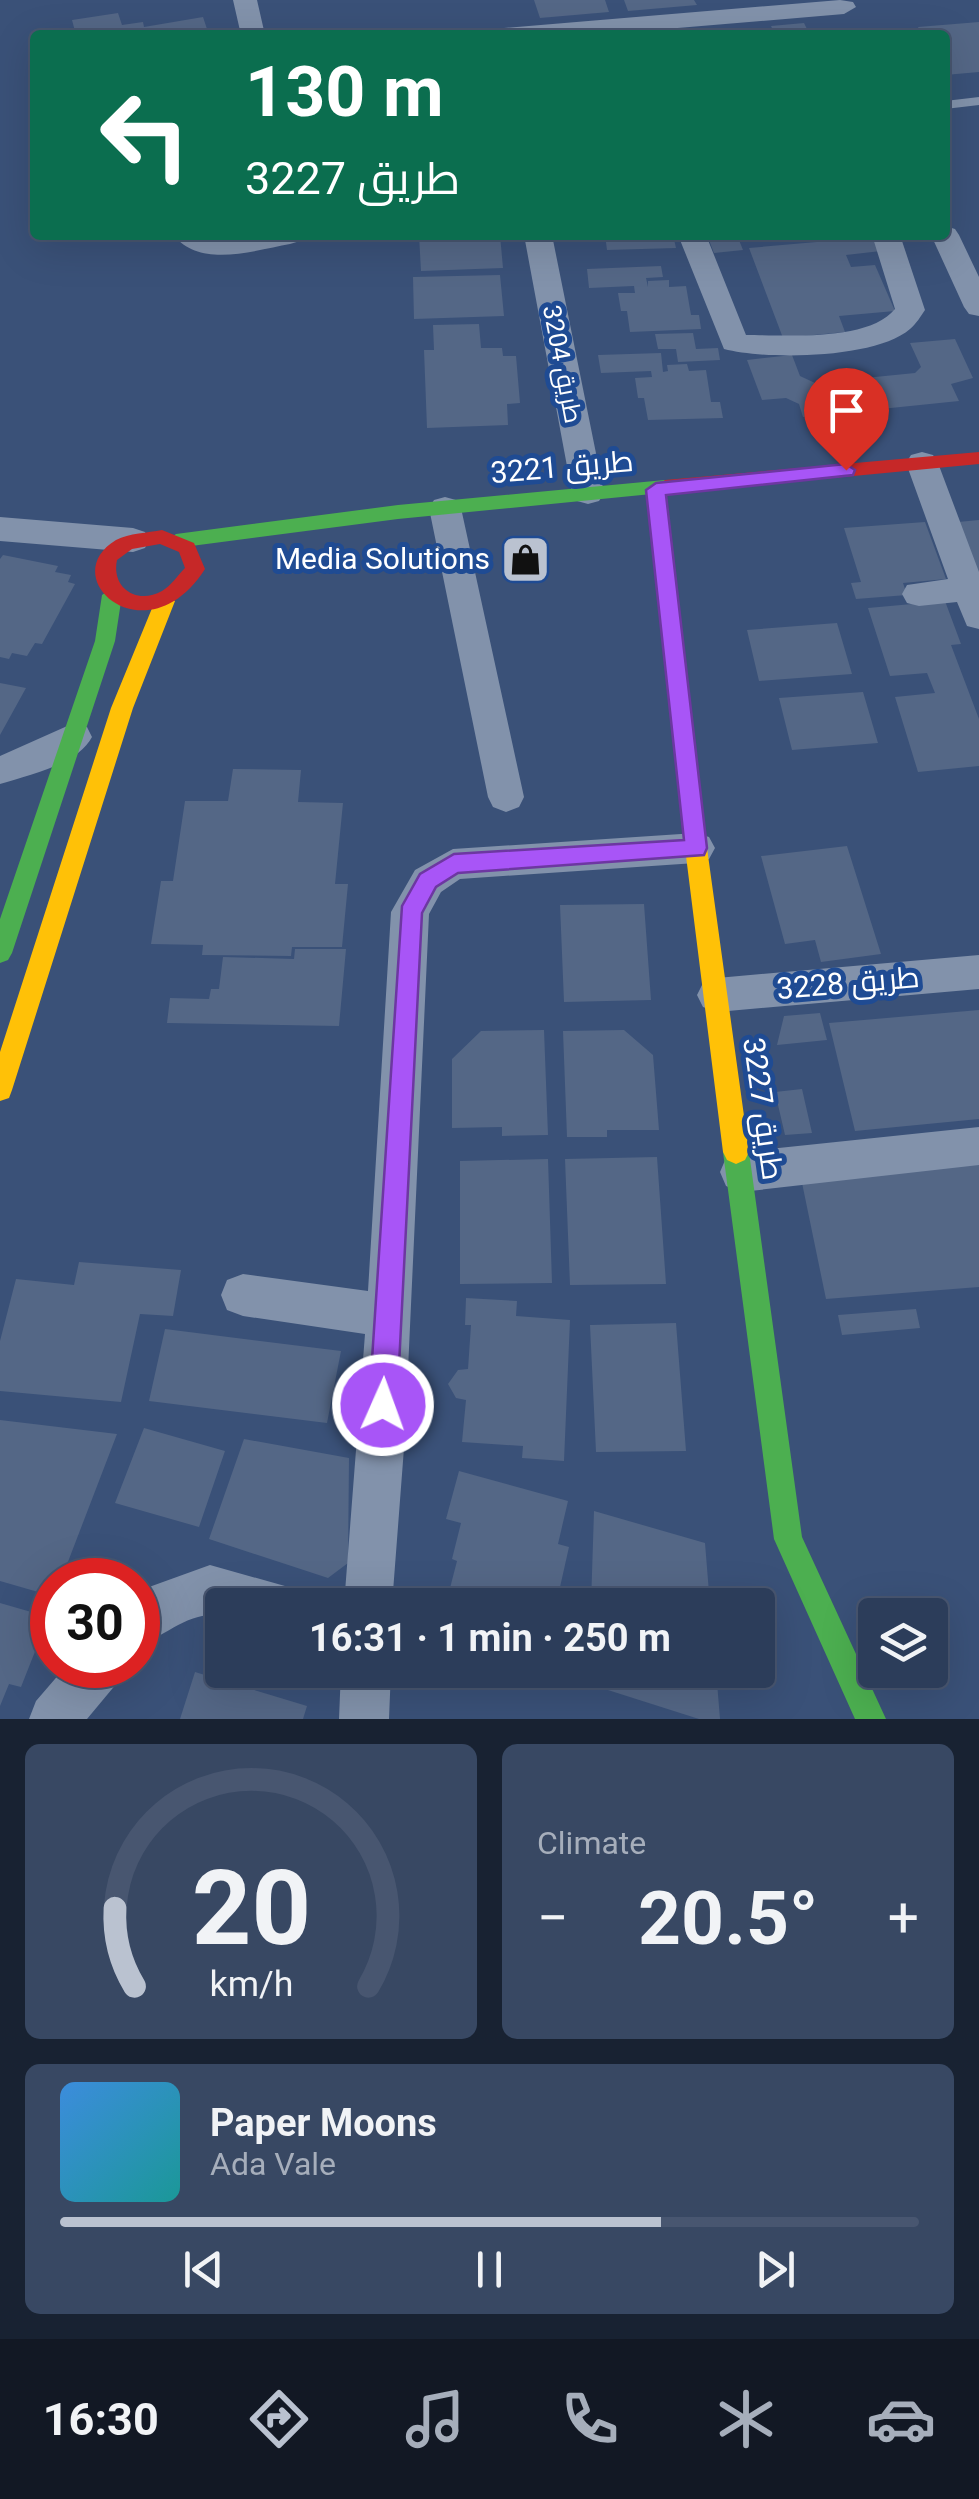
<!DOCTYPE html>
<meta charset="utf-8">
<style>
:root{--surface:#2c3d5a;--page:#384863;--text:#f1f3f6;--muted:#a6aebb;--line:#485670;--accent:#bac2d0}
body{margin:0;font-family:Roboto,Cairo,sans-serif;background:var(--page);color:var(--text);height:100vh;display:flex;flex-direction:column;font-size:38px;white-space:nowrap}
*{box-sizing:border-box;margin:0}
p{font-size:32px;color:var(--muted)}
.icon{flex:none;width:55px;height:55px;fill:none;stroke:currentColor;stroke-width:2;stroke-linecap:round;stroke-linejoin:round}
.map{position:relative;height:1719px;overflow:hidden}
.sheet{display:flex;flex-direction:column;gap:25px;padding:25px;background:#182232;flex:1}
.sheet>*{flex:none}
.banner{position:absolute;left:30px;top:30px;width:920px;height:210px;border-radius:10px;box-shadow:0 10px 40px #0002,0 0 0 2px var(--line);background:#0b6e4f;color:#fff;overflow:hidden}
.buttons{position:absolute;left:858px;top:1598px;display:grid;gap:20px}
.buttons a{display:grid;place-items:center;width:90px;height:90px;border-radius:10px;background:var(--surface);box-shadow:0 10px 40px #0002,0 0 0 2px var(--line);font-size:50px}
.speed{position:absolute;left:30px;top:1558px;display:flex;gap:20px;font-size:50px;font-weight:700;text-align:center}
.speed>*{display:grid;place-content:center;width:130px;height:130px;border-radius:50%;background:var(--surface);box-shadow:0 10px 40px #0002,0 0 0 2px var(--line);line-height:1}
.speed .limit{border:15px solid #d22;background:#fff;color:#111}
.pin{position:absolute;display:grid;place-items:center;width:85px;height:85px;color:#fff;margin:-102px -42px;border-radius:50% 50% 50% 0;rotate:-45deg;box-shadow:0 0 10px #0007}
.pin .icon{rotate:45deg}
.me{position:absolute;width:110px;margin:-55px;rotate:2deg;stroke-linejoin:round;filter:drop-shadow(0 0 8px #0008)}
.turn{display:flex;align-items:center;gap:35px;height:210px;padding:0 50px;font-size:45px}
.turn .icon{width:130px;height:130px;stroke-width:2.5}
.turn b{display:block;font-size:70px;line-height:85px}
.big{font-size:75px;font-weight:700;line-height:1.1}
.sheet .widget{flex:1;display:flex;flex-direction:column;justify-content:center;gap:15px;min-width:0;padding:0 35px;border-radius:15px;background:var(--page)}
.sheet .dial{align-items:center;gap:0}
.dial svg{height:260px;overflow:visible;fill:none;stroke:var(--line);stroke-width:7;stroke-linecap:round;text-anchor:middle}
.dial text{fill:var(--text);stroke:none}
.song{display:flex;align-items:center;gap:30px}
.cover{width:120px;height:120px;border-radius:15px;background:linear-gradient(135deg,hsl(210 70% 55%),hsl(180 70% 35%))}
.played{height:10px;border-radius:5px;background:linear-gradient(90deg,var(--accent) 70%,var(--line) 70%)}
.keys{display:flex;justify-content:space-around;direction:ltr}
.heat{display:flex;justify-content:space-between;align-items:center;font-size:55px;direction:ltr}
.sheet .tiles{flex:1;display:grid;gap:25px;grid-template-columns:1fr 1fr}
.widget:last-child{grid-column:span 2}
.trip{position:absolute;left:205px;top:1588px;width:570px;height:100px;border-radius:10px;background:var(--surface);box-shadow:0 10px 40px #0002,0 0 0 2px var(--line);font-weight:700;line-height:100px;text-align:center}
.tab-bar{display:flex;height:160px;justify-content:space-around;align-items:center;background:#121824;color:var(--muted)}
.tab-bar .icon{width:70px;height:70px}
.tab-bar .active{color:var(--accent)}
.tab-bar b{font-size:45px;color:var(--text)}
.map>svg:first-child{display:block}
.building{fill:#546786}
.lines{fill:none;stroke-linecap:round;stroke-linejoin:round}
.lane{fill:#8292ab;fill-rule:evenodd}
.street{fill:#8292ab;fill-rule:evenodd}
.fast{fill:#4caf50;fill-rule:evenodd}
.slow{fill:#ffc107;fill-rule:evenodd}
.jam{fill:#c62828;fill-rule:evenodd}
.route{fill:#a855f7;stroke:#6d37a1;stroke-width:2.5}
.labels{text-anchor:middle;stroke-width:10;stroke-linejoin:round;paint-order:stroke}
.far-street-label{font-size:25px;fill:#fff;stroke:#1f4b93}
.street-label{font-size:30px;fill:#fff;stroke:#1f4b93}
.poi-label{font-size:30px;fill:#fff;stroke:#1f4b93;text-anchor:end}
</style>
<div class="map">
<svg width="979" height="1719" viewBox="0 0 979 1719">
<rect width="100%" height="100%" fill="#3a5178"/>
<path class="building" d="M534 0H605L609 12 540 18Z
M624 0H694L697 5 628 11Z
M118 13 122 25 143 22 144 27 203 17 209 35H76L72 20Z
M979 22V72L945 75V35H922L918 27Z
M804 23 809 33 775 35 771 26Z
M419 235H500L503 268 421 271Z
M605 235H673L676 248 607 250Z
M707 235H737L743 250 714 253Z
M874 237 881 251 846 255 851 267 875 265 895 311 839 316 845 332 783 338 749 248Z
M661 266 663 277 646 278 648 287V281L669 280V287L686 286 691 315H699L701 329 630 332 627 311H621L618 293H635L634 286 589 288 587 269Z
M500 275 504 316 414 319 413 277Z
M479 324 481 348H502L503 356H516L520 403 507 404 508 425 427 428 424 350H434L433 325Z
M693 333 696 349 718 348 720 360 678 362 676 349H658L655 334Z
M955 339 973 378 951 384 959 401 803 417 799 404 786 398 762 400 747 360 792 355 800 376 815 383 915 373 921 367 910 343Z
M661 353 663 372 668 371 667 365 687 364 689 371 706 370 711 402H720L723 418 648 420 644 398H638L635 378 652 377 651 371 601 373 598 355Z
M979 520V577L958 522Z
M925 522 946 579 903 583 907 595 856 599 851 583 861 582 844 528Z
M3 555 58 566 55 572 71 575 68 582 75 584 42 644 35 643 27 656 12 653 9 659 0 657V559Z
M945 601 961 644 951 645 979 719V766L918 772 895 697 935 693 927 673 890 676 868 608Z
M837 623 852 674 759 681 747 630Z
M0 683 26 688 0 735Z
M863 692 878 743 792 750 779 698Z
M233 769 301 770 298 802 343 803 335 884H348L342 947H292L291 956 202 955 203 945 151 944 161 881H173L185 801H228Z
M847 846 881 954 821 962 815 940 785 944 761 856Z
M644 904 651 1000 564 1002 560 905Z
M295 949H346L339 1026 167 1023 170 998 209 999 211 989H219L223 957 294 959Z
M979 1010V1119L855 1131 829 1023Z
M820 1013 827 1040 777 1045 784 1016Z
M544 1030 548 1135 502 1136V1127L452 1128V1059L481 1031Z
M624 1030 653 1055 659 1130H607V1137H567L563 1031Z
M802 1089 812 1133 785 1135 775 1092Z
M657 1157 666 1284 570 1285 565 1159Z
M548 1159 552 1283 460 1284V1161Z
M979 1164V1287L826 1299 801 1178Z
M79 1262 181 1270 173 1316 140 1314 121 1402 0 1391V1341L16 1279 74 1285Z
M466 1298 517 1301 516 1316 570 1320 564 1461 522 1458 523 1446 462 1442 466 1400 456 1398 448 1384 458 1370 468 1369 471 1325H465Z
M916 1309 920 1328 842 1335 838 1315Z
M676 1323 686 1451 596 1452 590 1325Z
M165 1329 341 1351 327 1423 149 1401Z
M0 1420 117 1434 61 1580H52V1596L0 1581Z
M144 1428 225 1451 199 1527 115 1503Z
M244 1439 349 1458 348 1563 328 1578 209 1539Z
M459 1471 568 1501 558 1544 569 1547 558 1596 567 1599 565 1605H453L456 1594 449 1592 457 1561 452 1559 461 1523 446 1519Z
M594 1511 705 1543 710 1605H591Z
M0 1603 52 1618V1637L47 1652 36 1649 21 1687 9 1684 0 1706Z
M589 1670H716L720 1719H699L589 1684Z
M195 1672 307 1706 303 1719H180Z"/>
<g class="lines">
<path class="lane" d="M979 97V105L945 109V101Z"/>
<path class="street" d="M233 0H257L265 35H241Z
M840 0 853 2 856 7 844 14 594 35H492L504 28Z
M945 226 955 229 959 235 979 277V316L969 314 964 307 931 235H945Z
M174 235H304L300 241 290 244C256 250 199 269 174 235Z
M524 235H552L604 493 599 501 588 504 577 501 572 493Z
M678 235H706L746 335C786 335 868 342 895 309L872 235H900L925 310C921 316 916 324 910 329 876 359 765 360 724 349Z
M922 452 933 455 938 463 979 572V629L967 626 957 602 919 606 907 603 902 594 907 585 948 579 906 463 911 455Z
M445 497 456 500 461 508 524 797 519 807 506 812 493 807 488 797 429 508 434 500Z
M0 517 133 528 145 532 149 540 145 548 133 552 0 541Z
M74 723 87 727 92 737C77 765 29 775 0 784V756Z
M696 833 709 837 715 848 709 859 696 863 460 879 441 892 429 914 405 1435 392 1605H344L365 1334 243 1316 227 1310 221 1295 227 1280 243 1274 368 1291 391 912 415 870 453 849Z
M979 955V989L717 1012 703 1007 697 995 703 983 717 978Z
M979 1127V1165L741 1192 726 1186 720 1172 726 1158 741 1152Z
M210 1565 292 1588 299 1605H222V1616C191 1609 164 1637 138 1646V1591Z
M67 1665H124L117 1683 87 1719H29L36 1701Z
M341 1670H391L389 1719H339Z"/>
<path class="fast" d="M665 480 672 482V492L398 519 176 548 166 541 176 534 398 505Z
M112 588 122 595 115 641 12 953 8 960 0 963V919L95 641 102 595Z
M736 1140 745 1144 749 1152 802 1537 886 1719H855L774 1539 723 1152 727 1144Z"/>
<path class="slow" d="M656 483 666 490 707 848 749 1152 745 1160 736 1164 727 1160 723 1152 685 848 646 490Z
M165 594 175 601 133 708 12 1090 9 1098 0 1101V1052L111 708 155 601Z"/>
<path class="jam" d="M979 452V464L665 494 655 487 665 480Z
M162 530 194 543 205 569C147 660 53 578 116 540 129 533 148 533 162 530ZM160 544 179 552 185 568C178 575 171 586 162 591 137 605 111 588 117 560L132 549Z"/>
</g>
<path class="route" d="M846 464 855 470 853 475 666 495 707 848 704 855 458 873 436 887 422 913 397 1405 393 1415 383 1419 373 1415 369 1405 402 906 420 874 454 854 684 840 646 490 656 483Z"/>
<defs>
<symbol id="shop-square" viewBox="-11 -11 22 22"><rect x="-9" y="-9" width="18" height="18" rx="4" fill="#bac2d0" stroke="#1f4b93"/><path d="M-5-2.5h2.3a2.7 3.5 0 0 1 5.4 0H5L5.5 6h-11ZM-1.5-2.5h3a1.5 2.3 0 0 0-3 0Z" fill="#111"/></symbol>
</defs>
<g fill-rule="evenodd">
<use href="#shop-square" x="498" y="532" width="55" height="55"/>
</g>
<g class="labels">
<g class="far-street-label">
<text transform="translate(563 364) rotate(79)" y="9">طريق 3204</text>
</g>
<g class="street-label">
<text transform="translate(562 467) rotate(-5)" y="10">طريق 3221</text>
<text transform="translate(848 983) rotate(-5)" y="10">طريق 3228</text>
<text transform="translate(763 1109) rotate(82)" y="10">طريق 3227</text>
</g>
<g class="poi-label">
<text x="490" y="569">Media Solutions</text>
</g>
</g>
</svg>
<div class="buttons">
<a><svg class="icon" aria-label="layers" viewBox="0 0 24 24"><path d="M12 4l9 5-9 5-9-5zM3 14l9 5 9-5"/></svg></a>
</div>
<div class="speed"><div class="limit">30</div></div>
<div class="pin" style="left:846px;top:470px;background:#d93025"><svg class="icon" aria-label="arrive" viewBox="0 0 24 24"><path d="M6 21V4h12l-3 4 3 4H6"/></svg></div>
<svg class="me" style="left:383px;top:1405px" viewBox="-20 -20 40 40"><circle r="17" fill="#a855f7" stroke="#fff" stroke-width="3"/><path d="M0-11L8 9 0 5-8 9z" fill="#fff"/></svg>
<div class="trip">16:31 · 1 min · 250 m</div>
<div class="banner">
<div class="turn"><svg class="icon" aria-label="left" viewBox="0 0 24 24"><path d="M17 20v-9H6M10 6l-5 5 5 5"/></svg><div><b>130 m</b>طريق 3227</div></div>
</div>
</div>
<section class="sheet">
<div class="tiles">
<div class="widget dial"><svg viewBox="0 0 100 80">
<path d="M14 69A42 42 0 1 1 86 69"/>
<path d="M14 69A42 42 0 0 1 8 45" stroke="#bac2d0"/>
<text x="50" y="56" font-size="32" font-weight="700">20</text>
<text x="50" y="72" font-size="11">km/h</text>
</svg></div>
<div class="widget"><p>Climate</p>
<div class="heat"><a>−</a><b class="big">20.5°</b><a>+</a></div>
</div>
<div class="widget">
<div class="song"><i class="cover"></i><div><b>Paper Moons</b><p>Ada Vale</p></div></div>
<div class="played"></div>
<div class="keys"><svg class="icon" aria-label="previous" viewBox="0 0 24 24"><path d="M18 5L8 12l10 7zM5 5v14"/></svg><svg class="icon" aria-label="pause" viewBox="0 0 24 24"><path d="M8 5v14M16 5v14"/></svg><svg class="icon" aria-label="next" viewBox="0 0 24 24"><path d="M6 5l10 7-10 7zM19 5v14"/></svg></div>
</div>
</div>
</section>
<nav class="tab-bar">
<b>16:30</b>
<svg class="icon active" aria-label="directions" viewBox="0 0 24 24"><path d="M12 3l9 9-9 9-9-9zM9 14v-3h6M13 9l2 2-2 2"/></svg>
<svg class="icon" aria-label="music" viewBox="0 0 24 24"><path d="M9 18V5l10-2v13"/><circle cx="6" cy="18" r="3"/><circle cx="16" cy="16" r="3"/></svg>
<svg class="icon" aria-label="phone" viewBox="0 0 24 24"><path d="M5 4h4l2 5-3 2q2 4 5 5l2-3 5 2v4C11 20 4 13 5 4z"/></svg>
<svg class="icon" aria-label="climate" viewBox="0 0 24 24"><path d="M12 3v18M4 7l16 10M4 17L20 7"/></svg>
<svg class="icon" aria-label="car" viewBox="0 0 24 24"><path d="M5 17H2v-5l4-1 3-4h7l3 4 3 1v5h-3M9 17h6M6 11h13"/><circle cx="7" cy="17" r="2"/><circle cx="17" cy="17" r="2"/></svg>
</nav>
